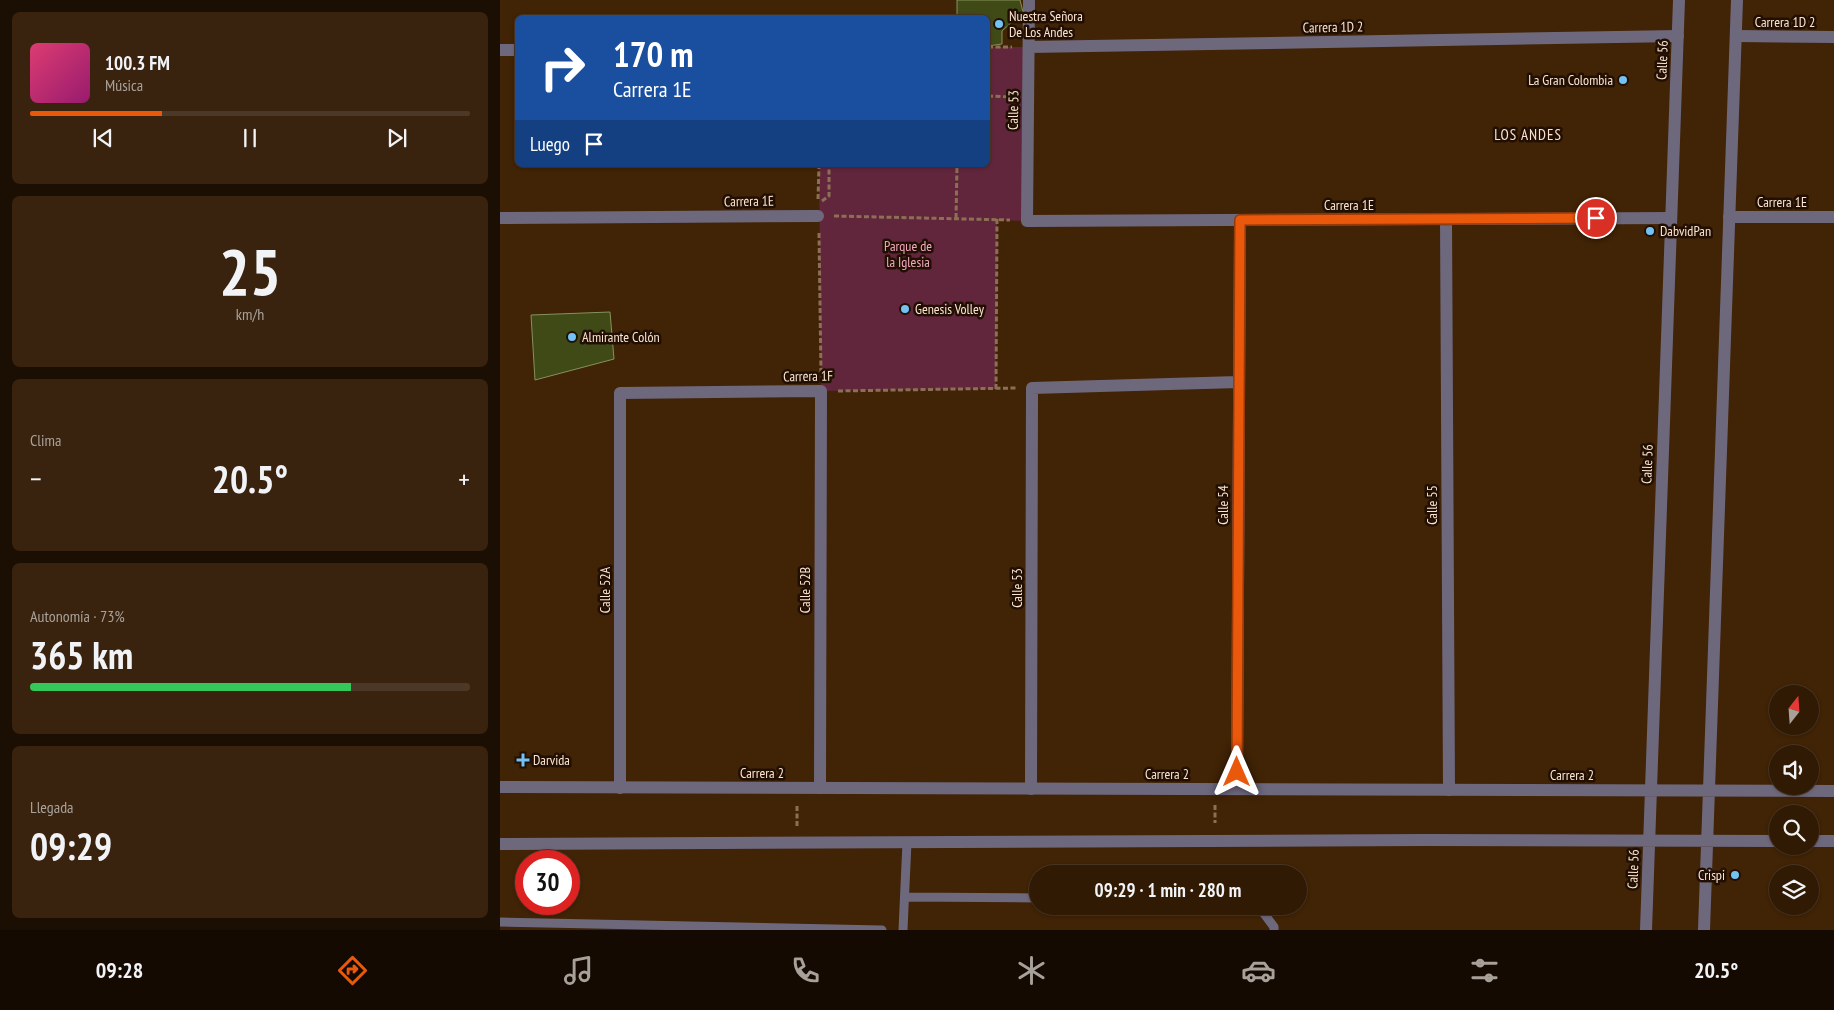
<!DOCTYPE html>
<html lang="es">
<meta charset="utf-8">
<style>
:root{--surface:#311a04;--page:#39230e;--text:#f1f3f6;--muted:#a8a19a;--line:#4c3826;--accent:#ea580c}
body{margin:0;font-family:"PT Sans Narrow",sans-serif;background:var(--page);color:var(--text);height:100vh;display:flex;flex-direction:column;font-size:19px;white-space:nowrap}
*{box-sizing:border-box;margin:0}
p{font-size:16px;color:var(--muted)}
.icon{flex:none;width:28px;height:28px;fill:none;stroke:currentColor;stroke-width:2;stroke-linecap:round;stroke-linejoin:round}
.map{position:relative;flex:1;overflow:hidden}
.drawer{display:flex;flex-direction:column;gap:12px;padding:12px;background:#1b0e02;width:500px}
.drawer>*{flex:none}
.top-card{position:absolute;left:15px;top:15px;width:475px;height:152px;border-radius:8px;box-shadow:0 1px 4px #0004,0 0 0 1px var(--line);background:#1a4fa0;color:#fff;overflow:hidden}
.needle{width:32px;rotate:17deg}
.tools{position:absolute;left:1269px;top:685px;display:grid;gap:10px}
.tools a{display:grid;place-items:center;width:50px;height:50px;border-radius:50%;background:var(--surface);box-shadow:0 1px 4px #0004,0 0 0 1px var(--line);font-size:25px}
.speed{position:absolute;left:15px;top:850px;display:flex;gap:10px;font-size:25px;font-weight:700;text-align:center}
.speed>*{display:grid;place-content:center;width:65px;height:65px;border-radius:50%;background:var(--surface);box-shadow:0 1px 4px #0004,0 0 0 1px var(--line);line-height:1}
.speed .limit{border:8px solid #d22;background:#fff;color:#111}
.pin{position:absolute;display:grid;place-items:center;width:42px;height:42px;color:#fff;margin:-21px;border:2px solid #fff;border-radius:50%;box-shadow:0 1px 5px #0007}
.me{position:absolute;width:55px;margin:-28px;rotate:0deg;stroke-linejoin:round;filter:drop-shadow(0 0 4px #0008)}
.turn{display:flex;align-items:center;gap:18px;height:105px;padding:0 15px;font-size:22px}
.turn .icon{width:65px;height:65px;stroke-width:2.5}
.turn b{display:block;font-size:35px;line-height:42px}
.then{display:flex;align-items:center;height:48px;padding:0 15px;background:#0003;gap:10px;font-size:19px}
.big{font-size:38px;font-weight:700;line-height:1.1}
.drawer .tile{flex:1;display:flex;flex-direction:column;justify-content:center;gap:8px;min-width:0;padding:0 18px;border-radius:8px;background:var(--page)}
.drawer .dial{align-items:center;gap:0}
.dial b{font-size:65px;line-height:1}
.song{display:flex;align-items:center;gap:15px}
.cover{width:60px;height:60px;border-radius:8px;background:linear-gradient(135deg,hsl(340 70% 55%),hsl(320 70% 35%))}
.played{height:5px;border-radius:2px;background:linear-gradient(90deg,var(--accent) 30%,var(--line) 30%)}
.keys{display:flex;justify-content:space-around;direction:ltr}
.heat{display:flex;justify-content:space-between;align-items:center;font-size:28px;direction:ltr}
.charge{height:8px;border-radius:4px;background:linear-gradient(90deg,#34c759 73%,var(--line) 0)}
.trip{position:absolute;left:529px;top:865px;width:278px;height:50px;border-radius:25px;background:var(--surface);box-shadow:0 1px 4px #0004,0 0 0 1px var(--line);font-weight:700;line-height:50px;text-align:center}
.menu{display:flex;height:80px;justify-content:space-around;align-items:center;background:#140a02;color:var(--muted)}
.menu .icon{width:35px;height:35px}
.menu .on{color:var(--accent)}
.menu b{font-size:22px;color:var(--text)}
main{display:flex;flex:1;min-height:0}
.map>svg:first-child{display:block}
.green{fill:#61263b}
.building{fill:#404a17;stroke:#85925c}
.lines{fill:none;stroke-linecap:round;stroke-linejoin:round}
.path{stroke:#8c7056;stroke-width:3;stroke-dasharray:5 2.5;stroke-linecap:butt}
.service{stroke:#6e687d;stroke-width:9}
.minor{stroke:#6e687d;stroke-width:12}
.tertiary{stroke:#6e687d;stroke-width:12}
.route-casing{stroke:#983908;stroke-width:12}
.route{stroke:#ea580c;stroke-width:9}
.poi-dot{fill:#73c1f5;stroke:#200f02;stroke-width:2}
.labels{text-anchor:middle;stroke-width:5;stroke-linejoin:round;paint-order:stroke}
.poi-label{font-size:14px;fill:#fde4d0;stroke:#200f02;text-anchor:start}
.street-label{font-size:14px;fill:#fde4d0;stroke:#200f02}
.park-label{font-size:14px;fill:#f4a9c0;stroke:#200f02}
.neighbourhood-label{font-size:15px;letter-spacing:1px;fill:#fde4d0;stroke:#200f02}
</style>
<main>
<section class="drawer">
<div class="tile">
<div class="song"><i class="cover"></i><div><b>100.3 FM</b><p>Música</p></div></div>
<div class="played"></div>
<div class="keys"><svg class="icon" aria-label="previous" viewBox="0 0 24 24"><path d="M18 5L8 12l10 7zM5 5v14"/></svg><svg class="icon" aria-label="pause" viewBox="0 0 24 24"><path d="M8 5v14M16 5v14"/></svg><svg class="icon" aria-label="next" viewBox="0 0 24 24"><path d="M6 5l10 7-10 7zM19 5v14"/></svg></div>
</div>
<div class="tile dial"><b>25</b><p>km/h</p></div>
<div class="tile"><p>Clima</p>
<div class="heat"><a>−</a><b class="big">20.5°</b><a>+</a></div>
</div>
<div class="tile"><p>Autonomía · 73%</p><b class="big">365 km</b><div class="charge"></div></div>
<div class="tile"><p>Llegada</p><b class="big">09:29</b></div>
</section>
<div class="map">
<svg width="1334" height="930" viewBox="0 0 1334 930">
<rect width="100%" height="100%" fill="#412305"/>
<path class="green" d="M488 47H529L527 221 497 220 496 389 321 391 319 165H488Z"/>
<path class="building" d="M457 0H520L523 12 502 31V44L488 46V18H457Z
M110 312 114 359 35 380 31 315Z"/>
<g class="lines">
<path class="path" d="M488 47H512
M488 96 512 97
M441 165 457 166
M318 199 319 165
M322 201 329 196V165
M334 216 510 220
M456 218 457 165
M319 233 321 374
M1187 233H1213
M496 389 497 219
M338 391 517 388
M715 805V823
M297 826V805"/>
<path class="service" d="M405 897 538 898
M754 906 760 908 774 927V930
M0 922 382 930
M403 930 407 842"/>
<path class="minor" d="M529 0 527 221 1171 218
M1236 36 1334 37
M529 47 1178 36
M0 50H18
M1229 217H1334
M0 218 318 216
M946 219 949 790
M120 788V393L321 391 320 788
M531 789 532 388 738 382
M737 789 740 220"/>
<path class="tertiary" d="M0 787 1334 791
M1310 841H1334
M0 844 925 840 1278 841
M1146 930 1179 0
M1204 930 1237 0"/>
</g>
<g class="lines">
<defs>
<path id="route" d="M737 772 740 220 1096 218"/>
</defs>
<use href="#route" class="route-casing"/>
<use href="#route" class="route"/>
</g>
<g class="poi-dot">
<circle cx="499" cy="24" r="5"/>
<circle cx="1123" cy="80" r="5"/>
<circle cx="1150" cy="231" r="5"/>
<circle cx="405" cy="309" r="5"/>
<circle cx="72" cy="337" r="5"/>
<path d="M20.5 752.5h5v5h5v5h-5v5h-5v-5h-5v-5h5z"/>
<circle cx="1235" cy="875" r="5"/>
</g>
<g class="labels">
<g class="poi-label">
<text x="509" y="21">Nuestra Señora<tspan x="509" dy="16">De Los Andes</tspan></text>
<text x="1113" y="85" text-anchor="end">La Gran Colombia</text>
<text x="1160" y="236">DabvidPan</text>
<text x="415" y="314">Genesis Volley</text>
<text x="82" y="342">Almirante Colón</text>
<text x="33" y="765">Darvida</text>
<text x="1225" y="880" text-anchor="end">Crispi</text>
</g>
<g class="street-label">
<text x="1285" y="27">Carrera 1D 2</text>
<text transform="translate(833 27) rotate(-1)" y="5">Carrera 1D 2</text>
<text transform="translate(1162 60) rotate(-88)" y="5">Calle 56</text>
<text transform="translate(513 110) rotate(-89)" y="5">Calle 53</text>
<text transform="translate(249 201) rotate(-1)" y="5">Carrera 1E</text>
<text x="1282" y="207">Carrera 1E</text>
<text x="849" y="210">Carrera 1E</text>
<text transform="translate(308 376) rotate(-1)" y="5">Carrera 1F</text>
<text transform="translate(1147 464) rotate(-88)" y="5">Calle 56</text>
<text transform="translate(723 505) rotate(-90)" y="5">Calle 54</text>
<text transform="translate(932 505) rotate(-90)" y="5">Calle 55</text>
<text transform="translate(517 588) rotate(-90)" y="5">Calle 53</text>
<text transform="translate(105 590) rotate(-90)" y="5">Calle 52A</text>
<text transform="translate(305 590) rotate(-90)" y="5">Calle 52B</text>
<text x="262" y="778">Carrera 2</text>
<text x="667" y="779">Carrera 2</text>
<text x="1072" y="780">Carrera 2</text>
<text transform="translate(1133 869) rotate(-88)" y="5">Calle 56</text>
</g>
<g class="park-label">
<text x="408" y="251">Parque de<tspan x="408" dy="16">la Iglesia</tspan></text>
</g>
<g class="neighbourhood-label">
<text x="1028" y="140">LOS ANDES</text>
</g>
</g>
</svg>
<div class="tools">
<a><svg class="needle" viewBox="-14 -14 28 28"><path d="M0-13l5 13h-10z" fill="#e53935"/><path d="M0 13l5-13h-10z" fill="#a8a19a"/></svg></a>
<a><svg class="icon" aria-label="sound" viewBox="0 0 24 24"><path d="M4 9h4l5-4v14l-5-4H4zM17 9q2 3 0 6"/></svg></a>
<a><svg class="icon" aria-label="search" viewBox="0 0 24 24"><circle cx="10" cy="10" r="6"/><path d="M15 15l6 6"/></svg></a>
<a><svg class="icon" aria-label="layers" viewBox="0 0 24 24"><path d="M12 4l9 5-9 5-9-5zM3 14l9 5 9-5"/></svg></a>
</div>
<div class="speed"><div class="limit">30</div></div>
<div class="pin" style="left:1096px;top:218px;background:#d93025"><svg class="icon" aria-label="arrive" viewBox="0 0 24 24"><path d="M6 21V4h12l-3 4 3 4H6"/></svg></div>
<svg class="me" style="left:737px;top:772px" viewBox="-20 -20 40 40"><path d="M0-17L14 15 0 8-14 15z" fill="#ea580c" stroke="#fff" stroke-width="4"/></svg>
<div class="trip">09:29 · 1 min · 280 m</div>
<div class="top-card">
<div class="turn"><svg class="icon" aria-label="right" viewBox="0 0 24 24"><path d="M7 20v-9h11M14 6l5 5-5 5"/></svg><div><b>170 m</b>Carrera 1E</div></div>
<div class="then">Luego<svg class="icon" aria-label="arrive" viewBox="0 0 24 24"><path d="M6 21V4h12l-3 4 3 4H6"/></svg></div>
</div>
</div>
</main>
<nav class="menu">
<b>09:28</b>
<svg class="icon on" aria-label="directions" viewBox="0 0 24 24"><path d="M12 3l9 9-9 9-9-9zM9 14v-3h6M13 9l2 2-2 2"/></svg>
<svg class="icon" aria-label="music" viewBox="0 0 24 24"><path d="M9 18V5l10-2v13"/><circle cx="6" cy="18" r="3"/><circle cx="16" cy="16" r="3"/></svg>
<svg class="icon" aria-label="phone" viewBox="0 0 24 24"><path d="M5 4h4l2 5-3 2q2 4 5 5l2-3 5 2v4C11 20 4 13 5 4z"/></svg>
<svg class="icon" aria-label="climate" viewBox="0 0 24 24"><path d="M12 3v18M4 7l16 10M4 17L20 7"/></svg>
<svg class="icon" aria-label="car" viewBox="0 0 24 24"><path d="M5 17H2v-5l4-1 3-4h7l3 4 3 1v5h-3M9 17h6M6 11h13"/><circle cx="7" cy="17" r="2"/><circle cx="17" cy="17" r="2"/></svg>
<svg class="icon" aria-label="filters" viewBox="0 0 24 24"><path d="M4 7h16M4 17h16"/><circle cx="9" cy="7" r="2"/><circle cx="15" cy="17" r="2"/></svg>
<b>20.5°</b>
</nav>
